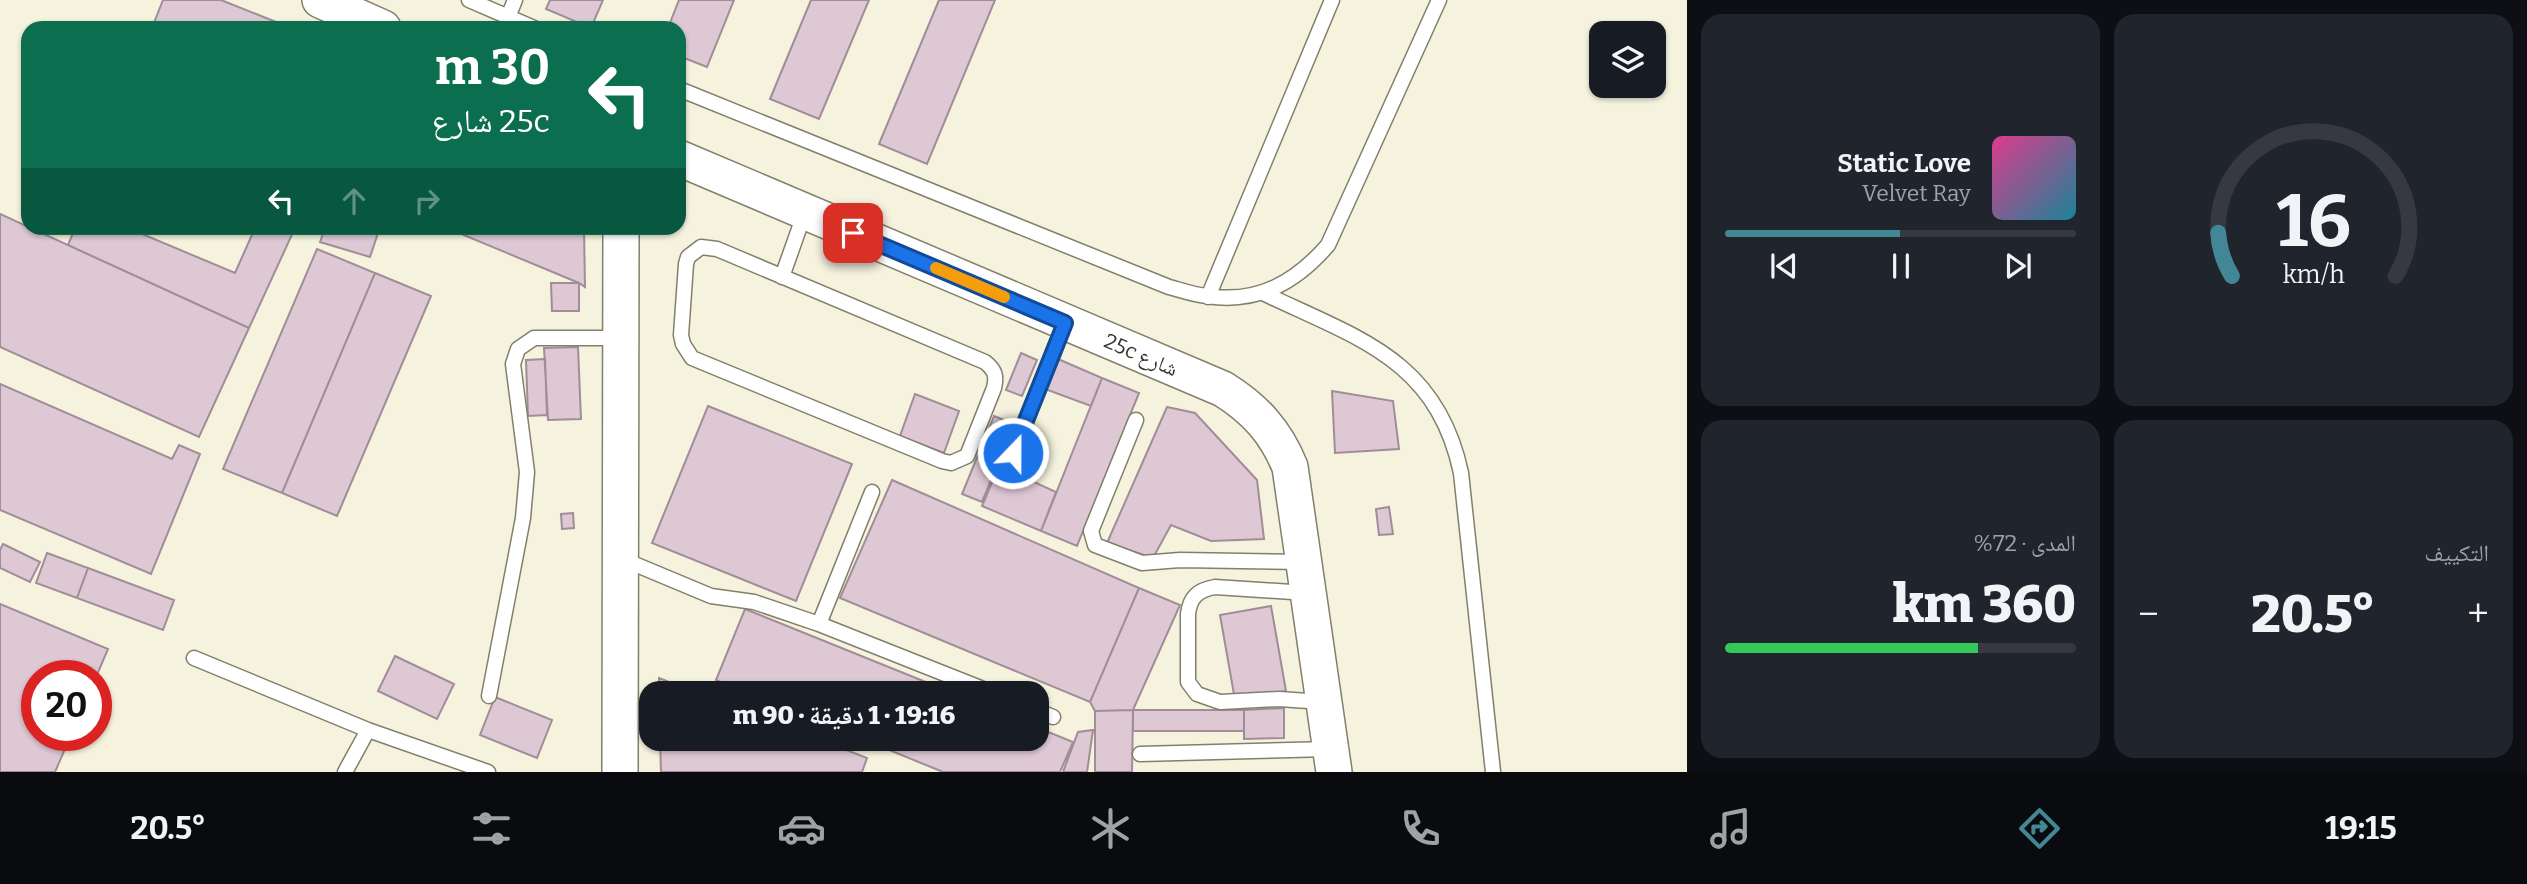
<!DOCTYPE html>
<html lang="ar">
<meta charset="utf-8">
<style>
:root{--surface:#171b24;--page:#20242c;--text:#f1f3f6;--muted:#9ea1a6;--line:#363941;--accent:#428795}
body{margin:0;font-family:Bitter,"Noto Naskh Arabic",serif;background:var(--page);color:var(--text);direction:rtl;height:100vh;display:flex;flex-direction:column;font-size:26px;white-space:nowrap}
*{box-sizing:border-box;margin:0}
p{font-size:23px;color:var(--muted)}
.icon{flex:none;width:38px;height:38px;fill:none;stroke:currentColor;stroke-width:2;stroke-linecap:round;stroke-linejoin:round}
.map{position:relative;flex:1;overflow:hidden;direction:ltr}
.panel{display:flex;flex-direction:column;gap:14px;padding:14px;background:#0d0f14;width:840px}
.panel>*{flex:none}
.banner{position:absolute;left:21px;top:21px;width:665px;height:214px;border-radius:21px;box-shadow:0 2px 5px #0004;direction:rtl;background:#0b6e4f;color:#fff;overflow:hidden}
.buttons{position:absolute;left:1589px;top:21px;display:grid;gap:14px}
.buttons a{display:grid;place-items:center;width:77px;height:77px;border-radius:14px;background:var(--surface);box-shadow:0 2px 5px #0004;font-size:35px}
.speed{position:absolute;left:21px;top:660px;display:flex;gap:14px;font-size:35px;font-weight:700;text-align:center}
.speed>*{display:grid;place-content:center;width:91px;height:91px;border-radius:50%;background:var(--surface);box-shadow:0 2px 5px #0004;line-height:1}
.speed .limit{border:10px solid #d22;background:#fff;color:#111}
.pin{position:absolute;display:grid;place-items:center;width:60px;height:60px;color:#fff;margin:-30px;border-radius:14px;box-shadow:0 4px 10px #0006}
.me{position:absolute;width:77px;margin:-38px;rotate:22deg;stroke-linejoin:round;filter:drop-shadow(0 0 5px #0008)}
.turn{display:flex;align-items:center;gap:24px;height:147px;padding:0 21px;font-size:32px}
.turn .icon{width:91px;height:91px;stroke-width:2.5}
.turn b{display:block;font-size:49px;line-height:60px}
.lanes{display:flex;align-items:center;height:66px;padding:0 21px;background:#0003;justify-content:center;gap:35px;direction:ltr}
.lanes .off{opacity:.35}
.big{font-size:52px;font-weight:800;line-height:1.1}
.panel .card{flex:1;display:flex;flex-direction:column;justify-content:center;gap:10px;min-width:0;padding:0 24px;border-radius:21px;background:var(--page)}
.panel .dial{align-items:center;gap:0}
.dial svg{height:182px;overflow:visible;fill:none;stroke:var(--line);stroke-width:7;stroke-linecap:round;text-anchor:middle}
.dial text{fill:var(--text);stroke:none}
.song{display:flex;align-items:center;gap:21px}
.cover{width:84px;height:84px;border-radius:10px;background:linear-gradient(135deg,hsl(330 70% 55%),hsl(190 70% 35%))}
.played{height:7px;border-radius:4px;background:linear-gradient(90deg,var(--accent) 50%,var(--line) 50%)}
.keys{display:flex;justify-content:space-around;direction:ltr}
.heat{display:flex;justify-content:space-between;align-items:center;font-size:38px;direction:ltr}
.charge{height:10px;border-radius:5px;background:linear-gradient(90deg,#34c759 72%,var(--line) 0)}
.panel .tiles{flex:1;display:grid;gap:14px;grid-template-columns:repeat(2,1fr)}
.trip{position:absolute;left:639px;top:681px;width:410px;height:70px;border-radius:21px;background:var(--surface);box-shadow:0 2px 5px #0004;font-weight:800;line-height:70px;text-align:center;direction:rtl}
.dock{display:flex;height:112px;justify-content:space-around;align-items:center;background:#090b0e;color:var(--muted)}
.dock .icon{width:49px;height:49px}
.dock .active{color:var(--accent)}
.dock b{font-size:32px;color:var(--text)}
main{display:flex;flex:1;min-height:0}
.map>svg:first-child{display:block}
.building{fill:#ddc8d4;stroke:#a08d97;stroke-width:2}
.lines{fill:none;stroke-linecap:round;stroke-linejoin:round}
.service-casing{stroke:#827f6c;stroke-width:17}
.tertiary-casing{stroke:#827f6c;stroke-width:38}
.service{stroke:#fff;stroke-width:14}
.tertiary{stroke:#fff;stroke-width:35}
.route-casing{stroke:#114b97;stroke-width:18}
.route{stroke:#1a73e8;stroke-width:12}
.slow{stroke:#f59e0b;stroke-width:12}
.labels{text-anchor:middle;stroke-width:7;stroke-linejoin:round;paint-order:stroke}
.street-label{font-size:21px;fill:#37352d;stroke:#fff}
</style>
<main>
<section class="panel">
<div class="tiles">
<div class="card dial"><svg viewBox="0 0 100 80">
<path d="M14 69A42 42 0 1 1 86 69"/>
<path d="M14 69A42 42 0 0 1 8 50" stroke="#428795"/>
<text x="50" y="56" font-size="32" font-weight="700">16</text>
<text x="50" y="72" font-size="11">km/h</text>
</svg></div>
<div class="card">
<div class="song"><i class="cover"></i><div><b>Static Love</b><p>Velvet Ray</p></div></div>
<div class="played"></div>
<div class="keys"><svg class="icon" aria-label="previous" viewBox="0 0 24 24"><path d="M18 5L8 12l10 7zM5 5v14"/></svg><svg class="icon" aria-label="pause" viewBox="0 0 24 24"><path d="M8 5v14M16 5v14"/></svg><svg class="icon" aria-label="next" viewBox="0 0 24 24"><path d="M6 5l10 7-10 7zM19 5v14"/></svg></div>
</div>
<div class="card"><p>التكييف</p>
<div class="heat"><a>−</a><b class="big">20.5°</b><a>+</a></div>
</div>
<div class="card"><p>المدى · 72%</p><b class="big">360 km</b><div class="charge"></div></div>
</div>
</section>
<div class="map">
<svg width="1687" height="772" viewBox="0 0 1687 772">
<rect width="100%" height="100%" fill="#f5f2dd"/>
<path class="building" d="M163 0H221L291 28H152Z
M550 0H603L591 28 546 9Z
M679 0H734L707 67 679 56V28H668Z
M811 0H869L819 119 770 99Z
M939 0H995L927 164 879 144Z
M0 214 249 328 199 437 0 347Z
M75 228H128L235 273 255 228H295L249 328 68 245Z
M325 228H370L379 230 370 257 320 242Z
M447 228H584L585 287 579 283Z
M317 249 375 273 282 493 223 469Z
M375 273 431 296 337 516 282 493Z
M551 283H579V311H552Z
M578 347 581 419 548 420 544 348Z
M1021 353 1037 360 1022 396 1006 390Z
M545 359 547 415 528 416 526 360Z
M1058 359 1102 378 1091 406 1045 389Z
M1102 378 1139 393 1077 546 1041 531Z
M0 384 172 459 179 445 200 454 151 574 0 510Z
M1332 391 1393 401 1399 449 1335 453Z
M915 394 959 411 944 453 900 436Z
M708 406 852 464 796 601 652 543Z
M1167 407 1195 413 1257 480 1264 539 1211 541 1171 525 1153 558 1107 543Z
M994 416 1014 424 982 502 962 494Z
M999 466 1056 492 1041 531 982 506Z
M892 480 1139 588 1090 702 840 598Z
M1389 507 1393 534 1379 535 1376 509Z
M573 513 574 528 562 529 561 514Z
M3 544 40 562 30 582 0 568V550Z
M47 553 88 568 77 598 36 583Z
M88 568 174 600 163 630 77 598Z
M1139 588 1180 605 1133 710 1095 711 1090 702Z
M0 604 108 649 96 677 37 676V735H71L55 772H0Z
M1271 606 1286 691 1235 700 1220 615Z
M745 609 953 693H748L716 680Z
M395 656 454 684 437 719 378 691Z
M659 678 697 693H659Z
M495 697 552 720 537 758 480 735Z
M1284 708V738L1244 739V710Z
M1133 710H1244V731H1133Z
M1133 710 1132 772H1095V711Z
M1036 727 1073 742 1060 772H943L860 738H1036Z
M1093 730 1087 772H1063L1078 732Z
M660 738H816L867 758 862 772H661Z"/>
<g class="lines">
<defs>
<path id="service" d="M469 0 534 28
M508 17 515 0
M679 89 1169 287C1181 290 1194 295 1207 296 1258 304 1296 282 1328 245L1439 0
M701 247 717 249 985 362C995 370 997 376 994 388L967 456 951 463 942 461 692 358 683 344 681 335 686 264 688 257Z
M782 277 805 212
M1263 293C1357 338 1437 359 1461 473L1493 772
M1208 297 1332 0
M1136 420 1091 531 1095 545 1142 563 1180 560 1302 562
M1013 453 1065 323
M620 558 711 596 754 602 819 624 993 693
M1307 593 1215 587C1198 590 1190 597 1188 614V682L1197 694 1220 702 1279 699 1323 702
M819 624 872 492
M194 658 368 730 488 772
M489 696 523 518 527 472 513 364 518 349 534 338H620
M1036 710 1053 717
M1140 754 1330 749
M345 772 368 730"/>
<path id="tertiary" d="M320 0 383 28
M679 158 1223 389C1255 409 1276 432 1290 467L1334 772
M620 772 621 228"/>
</defs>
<use href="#service" class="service-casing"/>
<use href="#tertiary" class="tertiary-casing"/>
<use href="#service" class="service"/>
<use href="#tertiary" class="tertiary"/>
</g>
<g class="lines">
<defs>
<path id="route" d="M853 233 1065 323 1013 453"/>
</defs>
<use href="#route" class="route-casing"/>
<use href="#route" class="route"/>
<path class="slow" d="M936 268 1004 297"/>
</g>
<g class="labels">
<g class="street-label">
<text transform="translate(1141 355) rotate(23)" y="7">25c شارع</text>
</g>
</g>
</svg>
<div class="buttons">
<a><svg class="icon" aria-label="layers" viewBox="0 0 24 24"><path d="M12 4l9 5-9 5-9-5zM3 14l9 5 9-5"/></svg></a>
</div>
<div class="speed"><div class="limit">20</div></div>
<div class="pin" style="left:853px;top:233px;background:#d93025"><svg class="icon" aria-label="arrive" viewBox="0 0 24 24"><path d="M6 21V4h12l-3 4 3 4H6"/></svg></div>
<svg class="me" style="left:1013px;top:453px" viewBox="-20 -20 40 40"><circle r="17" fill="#1a73e8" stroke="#fff" stroke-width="3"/><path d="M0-11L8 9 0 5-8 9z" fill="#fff"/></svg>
<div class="trip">19:16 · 1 دقيقة · 90 m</div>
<div class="banner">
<div class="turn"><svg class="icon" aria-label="left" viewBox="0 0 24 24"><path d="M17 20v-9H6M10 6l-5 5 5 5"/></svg><div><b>30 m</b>25c شارع</div></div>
<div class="lanes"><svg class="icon" aria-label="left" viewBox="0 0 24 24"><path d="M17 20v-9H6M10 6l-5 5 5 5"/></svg><svg class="icon off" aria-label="ahead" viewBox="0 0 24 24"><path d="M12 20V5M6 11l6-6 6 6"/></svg><svg class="icon off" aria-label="right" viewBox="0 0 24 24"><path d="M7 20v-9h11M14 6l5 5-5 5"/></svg></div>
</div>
</div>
</main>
<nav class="dock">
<b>19:15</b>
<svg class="icon active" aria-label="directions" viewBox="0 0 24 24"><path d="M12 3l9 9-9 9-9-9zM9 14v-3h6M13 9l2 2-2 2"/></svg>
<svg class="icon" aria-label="music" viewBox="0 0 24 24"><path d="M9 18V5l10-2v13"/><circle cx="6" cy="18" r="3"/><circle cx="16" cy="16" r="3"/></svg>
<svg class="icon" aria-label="phone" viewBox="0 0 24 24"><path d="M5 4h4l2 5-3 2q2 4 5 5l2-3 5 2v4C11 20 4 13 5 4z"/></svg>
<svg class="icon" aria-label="climate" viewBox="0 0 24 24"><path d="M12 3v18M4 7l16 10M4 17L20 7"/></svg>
<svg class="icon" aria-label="car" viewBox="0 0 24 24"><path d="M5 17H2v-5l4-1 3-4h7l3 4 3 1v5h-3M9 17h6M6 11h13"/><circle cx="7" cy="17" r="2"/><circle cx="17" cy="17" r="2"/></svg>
<svg class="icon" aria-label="filters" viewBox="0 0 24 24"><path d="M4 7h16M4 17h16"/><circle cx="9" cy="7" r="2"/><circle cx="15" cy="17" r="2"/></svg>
<b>20.5°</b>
</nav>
